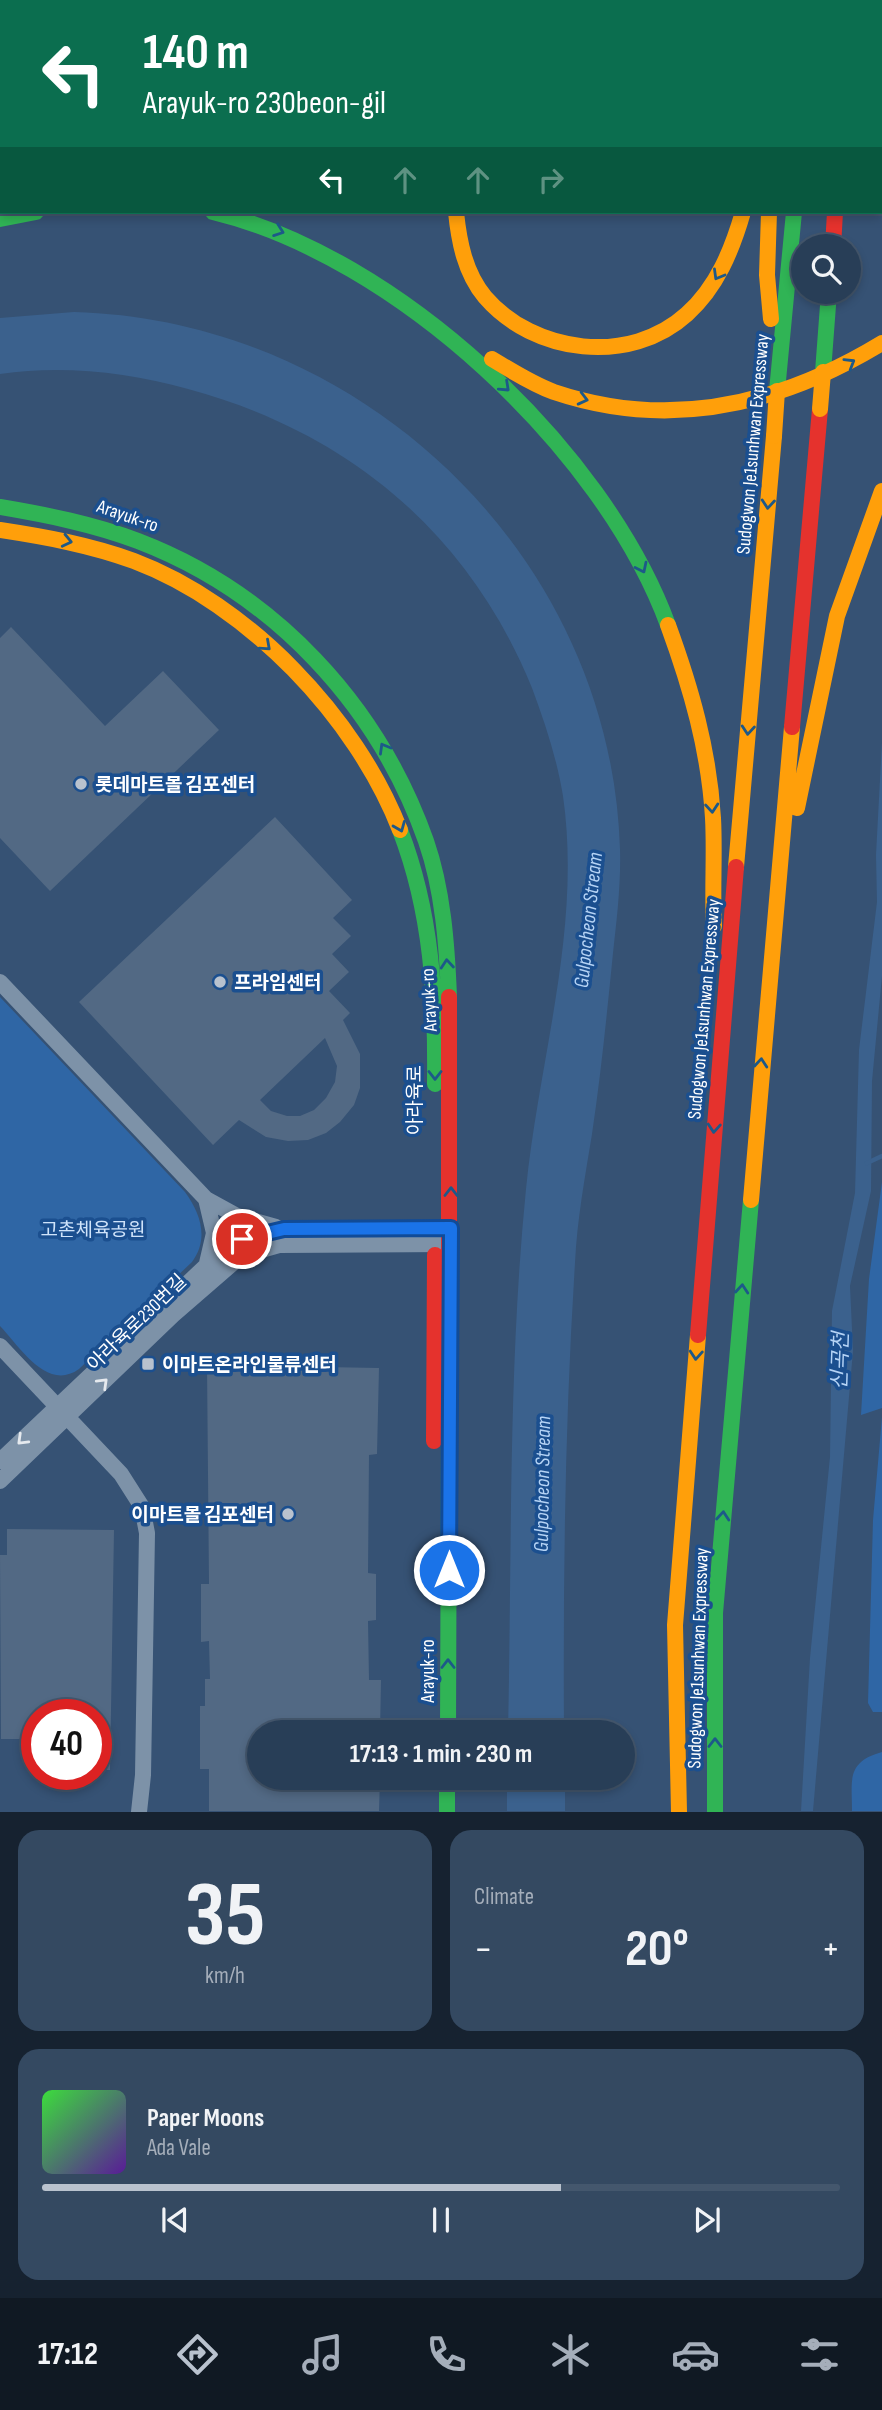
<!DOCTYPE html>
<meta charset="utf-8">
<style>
:root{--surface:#283e57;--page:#344961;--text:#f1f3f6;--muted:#a5aeba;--line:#44576d;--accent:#b9c2ce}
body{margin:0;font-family:"Sofia Sans Condensed","Noto Sans KR",sans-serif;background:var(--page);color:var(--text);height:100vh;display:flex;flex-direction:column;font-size:26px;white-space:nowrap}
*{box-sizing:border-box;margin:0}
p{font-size:23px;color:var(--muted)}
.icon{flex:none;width:38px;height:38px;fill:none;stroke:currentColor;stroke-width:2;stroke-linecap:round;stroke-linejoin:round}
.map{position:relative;height:1812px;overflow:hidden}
.panel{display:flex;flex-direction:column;gap:18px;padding:18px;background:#162230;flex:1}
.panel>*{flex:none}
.top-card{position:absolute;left:0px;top:0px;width:882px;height:214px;box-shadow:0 4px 10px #0003,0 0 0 2px var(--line);background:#0b6e4f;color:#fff;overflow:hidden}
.fabs{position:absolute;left:791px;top:234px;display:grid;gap:14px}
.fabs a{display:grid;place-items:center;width:70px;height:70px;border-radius:50%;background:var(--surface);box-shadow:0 4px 10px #0003,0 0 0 2px var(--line);font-size:35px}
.speed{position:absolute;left:21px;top:1699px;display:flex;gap:14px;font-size:35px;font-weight:700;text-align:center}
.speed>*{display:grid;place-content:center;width:91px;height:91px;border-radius:50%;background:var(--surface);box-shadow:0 4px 10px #0003,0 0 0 2px var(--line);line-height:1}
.speed .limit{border:10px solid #d22;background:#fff;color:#111}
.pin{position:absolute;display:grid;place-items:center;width:60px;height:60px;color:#fff;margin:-30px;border:4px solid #fff;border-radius:50%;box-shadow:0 2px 7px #0007}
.me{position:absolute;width:77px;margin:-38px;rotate:0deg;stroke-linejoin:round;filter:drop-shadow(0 0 5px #0008)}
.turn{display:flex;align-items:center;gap:24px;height:147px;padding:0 28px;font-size:32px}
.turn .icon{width:91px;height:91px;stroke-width:2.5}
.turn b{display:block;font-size:49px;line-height:60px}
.lanes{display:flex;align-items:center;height:66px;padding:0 28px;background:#0003;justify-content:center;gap:35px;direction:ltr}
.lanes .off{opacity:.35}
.big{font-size:52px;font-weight:700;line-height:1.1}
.panel .tile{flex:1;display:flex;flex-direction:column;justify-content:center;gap:10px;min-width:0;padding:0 24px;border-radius:21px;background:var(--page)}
.panel .dial{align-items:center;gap:0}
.dial b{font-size:91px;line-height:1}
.song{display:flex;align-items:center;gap:21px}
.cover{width:84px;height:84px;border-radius:10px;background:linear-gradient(135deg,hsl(120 70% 55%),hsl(270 70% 35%))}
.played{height:7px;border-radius:4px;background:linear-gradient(90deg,var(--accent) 65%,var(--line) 65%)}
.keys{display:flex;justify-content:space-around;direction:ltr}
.heat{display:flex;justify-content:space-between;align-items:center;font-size:38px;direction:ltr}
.panel .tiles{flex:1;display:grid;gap:18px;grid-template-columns:1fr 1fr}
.tile:last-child{grid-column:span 2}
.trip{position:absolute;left:247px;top:1720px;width:388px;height:70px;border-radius:35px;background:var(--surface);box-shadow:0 4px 10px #0003,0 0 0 2px var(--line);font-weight:700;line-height:70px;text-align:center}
.dock{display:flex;height:112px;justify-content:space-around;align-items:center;background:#101923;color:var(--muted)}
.dock .icon{width:49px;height:49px}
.dock .current{color:var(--accent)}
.dock b{font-size:32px;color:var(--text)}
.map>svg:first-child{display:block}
.green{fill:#2f66a5}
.water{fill:#3b618d}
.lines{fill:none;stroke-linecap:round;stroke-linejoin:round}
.stream{stroke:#3b618d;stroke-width:4.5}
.building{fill:#526984;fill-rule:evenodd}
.street{stroke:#7d92a8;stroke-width:16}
.fast{stroke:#30b455;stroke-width:16}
.slow{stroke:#ff9f0a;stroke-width:16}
.jam{stroke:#e5322d;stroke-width:16}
.slow-bridge{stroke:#ff9f0a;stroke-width:16}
.oneway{stroke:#1d5989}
.oneway2{stroke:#e5e9ee}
.route-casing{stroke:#114b97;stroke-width:18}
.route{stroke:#1a73e8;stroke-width:12}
.poi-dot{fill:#b9c2ce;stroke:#1b4f8f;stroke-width:2.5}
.labels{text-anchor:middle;stroke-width:7;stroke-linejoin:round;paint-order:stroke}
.street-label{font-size:19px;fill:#fff;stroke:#1b4f8f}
.poi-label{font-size:19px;font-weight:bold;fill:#fff;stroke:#1b4f8f;text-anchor:start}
.park-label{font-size:19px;fill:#cfe3fa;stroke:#1b4f8f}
.water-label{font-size:21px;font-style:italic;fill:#b5d3f5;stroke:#1b4f8f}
</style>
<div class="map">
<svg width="882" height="1812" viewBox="0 0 882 1812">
<rect width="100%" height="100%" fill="#365274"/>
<path class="green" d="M0 997 185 1192C201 1214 209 1239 192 1262L79 1369C47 1392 20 1347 0 1326Z
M882 1182V1408L861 1415 869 1279Z
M882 1417V1712H873L868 1703 873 1520Z
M882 1752V1811H852C852 1780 846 1762 882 1752Z"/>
<path class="water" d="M74 312C363 320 611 556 620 849 621 884 617 918 613 953 607 1013 601 1074 592 1134 585 1177 577 1220 575 1263 565 1419 563 1577 564 1732H508C512 1552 508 1369 526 1189 539 1058 582 929 563 796 557 759 545 723 532 688 469 533 348 432 188 389 127 372 62 365 0 374V318Z
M882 742V976L872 1081 871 1191 850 1286 853 1351 813 1811H801L810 1658 830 1457 832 1311 855 1193 859 1050 877 902 876 855Z
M507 1778H565V1811H507Z"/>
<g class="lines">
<path class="stream" d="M867 1163 882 1156"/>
</g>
<path class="building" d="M11 627 105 726 163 671 219 730 50 891 0 838V638Z
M275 817 352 900 333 918 351 936 332 954 349 972 329 991 350 1013 343 1020 360 1054V1088L354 1105 340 1122 326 1133 308 1140 288 1141 266 1137 239 1120 213 1145 79 1002ZM325 1038 337 1066 335 1082 326 1098 314 1110 300 1116H287L271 1111 260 1100Z
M207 1365 379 1368 377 1454 369 1455 368 1573 376 1574V1620L368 1621 369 1680H381L380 1732H259V1778H380L379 1811H209V1769H200V1706H205V1679H210L209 1641 201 1642V1584H209Z
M7 1529 114 1530 110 1770H96V1715H37V1758H21V1739H1L0 1555H7Z"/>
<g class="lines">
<path class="street" d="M0 982 206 1199 237 1216 276 1227
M206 1199 214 1233 207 1263
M0 1346 121 1474 142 1507 147 1533 143 1775 139 1812
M0 1461 227 1246 257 1233 284 1229 451 1228
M0 1481 173 1315 241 1256 279 1245 451 1244"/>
<path class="fast" d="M852 0V2
M753 2 754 1
M0 87H2
M0 183 2 182
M213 212C396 256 603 448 668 625
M0 219 36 212
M823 372 829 292
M777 391 794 212
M0 507C47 515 93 524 138 541 274 593 378 705 426 841 443 890 447 945 449 997
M400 830C432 913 436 996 435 1084
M448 1732 449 1435
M447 1778V1812
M715 1812V1613L751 1200"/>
<path class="slow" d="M577 2 584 0
M456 212C459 242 465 273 485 297 534 354 630 366 687 314 717 287 732 250 743 212
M769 212 767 275 771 319
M492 359C512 371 532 384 554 392 670 431 780 405 882 343
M0 530C46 537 90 545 134 561 248 604 356 717 400 830
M668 625C691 688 709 750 713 818 715 854 712 890 714 926
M797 808 837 616 882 491
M736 867 774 436
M751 1200 792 727
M679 1812 675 1625 698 1335"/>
<path class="jam" d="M779 0V2
M812 0V2
M299 2 301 0
M0 137H2
M833 247 835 212
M792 727 820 409
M449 997V1435
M698 1335 736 867
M434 1441 435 1255"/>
<path class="slow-bridge" d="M820 409 823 372
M774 436 777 391"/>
</g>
<defs><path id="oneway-chevron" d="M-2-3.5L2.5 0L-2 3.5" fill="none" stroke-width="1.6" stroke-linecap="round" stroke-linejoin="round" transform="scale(1.75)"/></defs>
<g class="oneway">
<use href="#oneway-chevron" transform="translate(279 231) rotate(20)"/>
<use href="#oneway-chevron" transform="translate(718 275) rotate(120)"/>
<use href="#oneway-chevron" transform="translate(850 363) rotate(-31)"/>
<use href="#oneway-chevron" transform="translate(505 387) rotate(43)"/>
<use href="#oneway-chevron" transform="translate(583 399) rotate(14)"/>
<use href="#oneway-chevron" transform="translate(768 504) rotate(95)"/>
<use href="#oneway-chevron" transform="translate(67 541) rotate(13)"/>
<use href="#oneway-chevron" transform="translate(642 568) rotate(64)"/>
<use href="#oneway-chevron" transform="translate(266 646) rotate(42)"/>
<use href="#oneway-chevron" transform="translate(748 730) rotate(95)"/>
<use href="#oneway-chevron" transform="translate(384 748) rotate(-120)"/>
<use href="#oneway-chevron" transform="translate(712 808) rotate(85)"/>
<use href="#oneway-chevron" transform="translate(400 827) rotate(68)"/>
<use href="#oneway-chevron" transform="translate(447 964) rotate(-95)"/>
<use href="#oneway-chevron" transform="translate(761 1063) rotate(-85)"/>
<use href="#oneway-chevron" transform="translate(435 1075) rotate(90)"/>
<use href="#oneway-chevron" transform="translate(714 1128) rotate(94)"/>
<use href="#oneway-chevron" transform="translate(451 1192) rotate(-90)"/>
<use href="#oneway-chevron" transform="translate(742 1289) rotate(-85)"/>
<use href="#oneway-chevron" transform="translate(696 1355) rotate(94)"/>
<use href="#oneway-chevron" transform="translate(723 1516) rotate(-85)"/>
<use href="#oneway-chevron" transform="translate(448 1664) rotate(-90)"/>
<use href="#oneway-chevron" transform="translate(715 1743) rotate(-90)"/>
</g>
<g class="oneway2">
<use href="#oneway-chevron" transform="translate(103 1383) rotate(-44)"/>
<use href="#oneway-chevron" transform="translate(22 1440) rotate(136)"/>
</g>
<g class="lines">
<defs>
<path id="route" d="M242 1239 284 1229 451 1228 449 1570"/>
</defs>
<use href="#route" class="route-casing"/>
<use href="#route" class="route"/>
</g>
<g class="poi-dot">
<circle cx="81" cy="784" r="7"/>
<circle cx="220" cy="982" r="7"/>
<rect x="141" y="1357" width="14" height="14" rx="3.5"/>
<circle cx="288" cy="1514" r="7"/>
</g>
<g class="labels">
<g class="street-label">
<text transform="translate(752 444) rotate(-85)" y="7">Sudogwon Je1sunhwan Expressway</text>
<text transform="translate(128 515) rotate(19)" y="7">Arayuk-ro</text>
<text transform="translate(428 1000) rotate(-93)" y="7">Arayuk-ro</text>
<text transform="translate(703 1009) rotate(-85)" y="7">Sudogwon Je1sunhwan Expressway</text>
<text transform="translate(414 1100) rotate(-90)" y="7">아라육로</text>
<text transform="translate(136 1322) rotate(-44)" y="7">아라육로230번길</text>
<text transform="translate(697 1658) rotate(-88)" y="7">Sudogwon Je1sunhwan Expressway</text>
<text transform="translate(427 1671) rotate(-90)" y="7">Arayuk-ro</text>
</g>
<g class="poi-label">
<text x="95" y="791">롯데마트몰 김포센터</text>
<text x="234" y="989">프라임센터</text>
<text x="162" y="1371">이마트온라인물류센터</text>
<text x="274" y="1521" text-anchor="end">이마트몰 김포센터</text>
</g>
<g class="park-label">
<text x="93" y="1236">고촌체육공원</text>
</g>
<g class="water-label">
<text transform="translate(588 920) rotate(-84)" y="7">Gulpocheon Stream</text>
<text transform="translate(840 1361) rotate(-88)" y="7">신곡천</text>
<text transform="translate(542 1484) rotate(-89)" y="7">Gulpocheon Stream</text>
</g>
</g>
</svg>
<div class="fabs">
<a><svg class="icon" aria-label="search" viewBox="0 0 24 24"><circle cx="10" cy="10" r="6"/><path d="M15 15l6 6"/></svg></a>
</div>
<div class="speed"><div class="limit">40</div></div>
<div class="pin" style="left:242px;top:1239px;background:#d93025"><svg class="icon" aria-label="arrive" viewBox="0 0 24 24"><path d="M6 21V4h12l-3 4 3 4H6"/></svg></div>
<svg class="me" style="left:449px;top:1570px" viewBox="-20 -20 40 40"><circle r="17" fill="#1a73e8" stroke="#fff" stroke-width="3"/><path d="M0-11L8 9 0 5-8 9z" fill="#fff"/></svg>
<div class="trip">17:13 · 1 min · 230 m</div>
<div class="top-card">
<div class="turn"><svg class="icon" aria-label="left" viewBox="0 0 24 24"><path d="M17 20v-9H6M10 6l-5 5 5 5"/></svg><div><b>140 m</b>Arayuk-ro 230beon-gil</div></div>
<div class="lanes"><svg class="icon" aria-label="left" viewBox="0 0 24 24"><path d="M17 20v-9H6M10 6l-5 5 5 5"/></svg><svg class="icon off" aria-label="ahead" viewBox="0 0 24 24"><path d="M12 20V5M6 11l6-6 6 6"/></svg><svg class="icon off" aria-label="ahead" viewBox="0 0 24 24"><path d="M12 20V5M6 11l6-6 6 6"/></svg><svg class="icon off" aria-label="right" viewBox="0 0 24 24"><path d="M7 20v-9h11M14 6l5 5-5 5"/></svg></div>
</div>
</div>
<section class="panel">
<div class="tiles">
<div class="tile dial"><b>35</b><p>km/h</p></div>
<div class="tile"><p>Climate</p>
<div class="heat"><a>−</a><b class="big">20°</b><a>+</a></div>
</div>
<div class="tile">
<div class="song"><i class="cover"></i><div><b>Paper Moons</b><p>Ada Vale</p></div></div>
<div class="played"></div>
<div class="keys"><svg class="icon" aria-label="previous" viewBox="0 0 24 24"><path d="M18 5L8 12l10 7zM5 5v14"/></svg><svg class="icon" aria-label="pause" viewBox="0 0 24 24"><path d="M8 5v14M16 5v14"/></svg><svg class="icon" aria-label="next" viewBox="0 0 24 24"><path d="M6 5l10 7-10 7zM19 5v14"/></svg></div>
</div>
</div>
</section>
<nav class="dock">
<b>17:12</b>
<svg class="icon current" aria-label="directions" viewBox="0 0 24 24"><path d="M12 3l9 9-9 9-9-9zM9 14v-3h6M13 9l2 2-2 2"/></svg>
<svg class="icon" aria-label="music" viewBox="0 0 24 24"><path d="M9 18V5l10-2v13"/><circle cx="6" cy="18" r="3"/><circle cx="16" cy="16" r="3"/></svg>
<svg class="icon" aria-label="phone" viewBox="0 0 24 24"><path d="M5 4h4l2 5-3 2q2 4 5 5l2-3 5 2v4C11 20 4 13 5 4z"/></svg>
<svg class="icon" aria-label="climate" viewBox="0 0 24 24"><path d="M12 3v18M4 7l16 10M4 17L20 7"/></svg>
<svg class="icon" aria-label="car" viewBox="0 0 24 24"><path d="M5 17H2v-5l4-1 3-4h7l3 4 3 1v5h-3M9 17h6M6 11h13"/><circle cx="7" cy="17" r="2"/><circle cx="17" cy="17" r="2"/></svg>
<svg class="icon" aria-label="filters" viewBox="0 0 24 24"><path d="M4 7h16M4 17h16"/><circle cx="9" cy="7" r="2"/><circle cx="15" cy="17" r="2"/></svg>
</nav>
